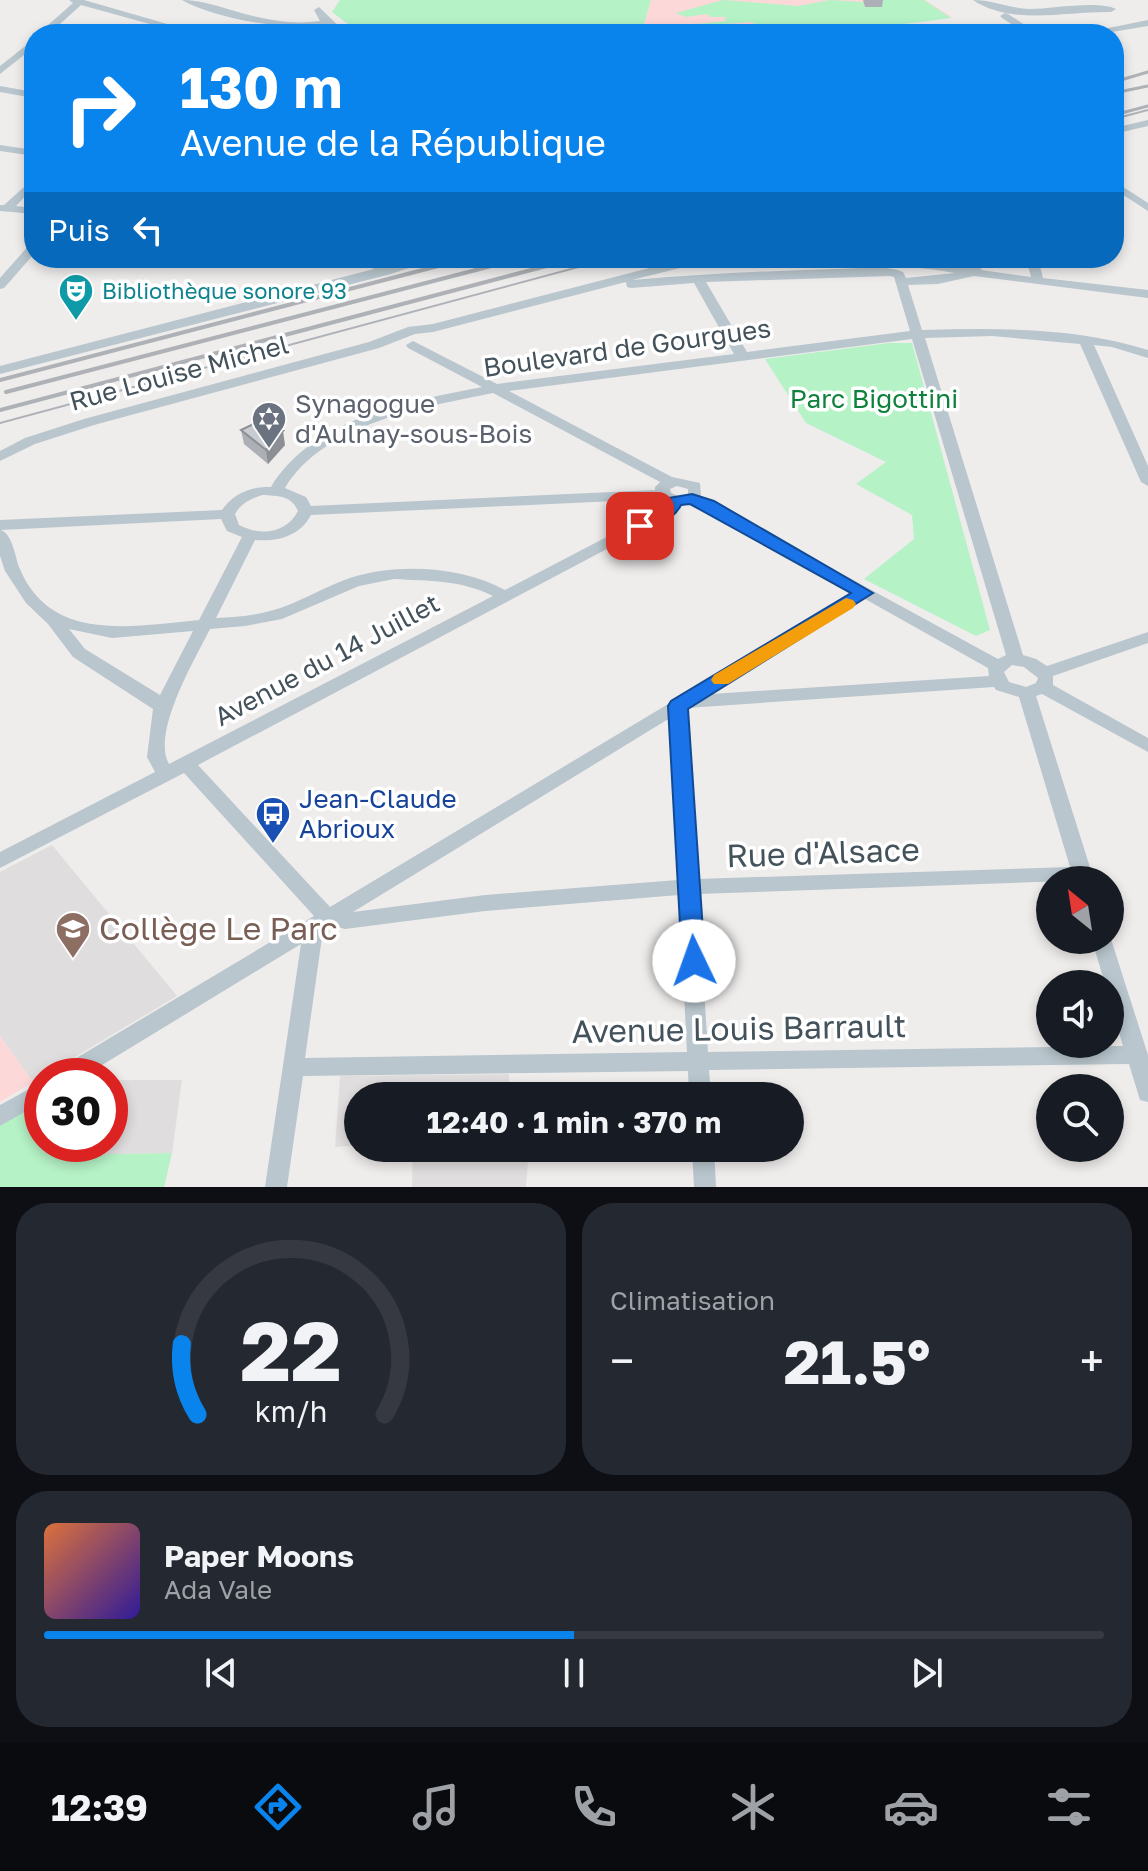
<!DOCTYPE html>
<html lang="fr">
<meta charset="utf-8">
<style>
:root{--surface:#171b24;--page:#242831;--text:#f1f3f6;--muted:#9ea1a6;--line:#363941;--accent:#0984ec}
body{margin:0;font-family:"Golos Text",sans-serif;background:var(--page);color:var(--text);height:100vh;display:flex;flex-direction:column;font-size:30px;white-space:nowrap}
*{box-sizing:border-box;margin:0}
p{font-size:26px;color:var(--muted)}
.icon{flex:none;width:44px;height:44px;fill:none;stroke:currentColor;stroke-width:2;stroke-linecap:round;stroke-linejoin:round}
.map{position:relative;height:1187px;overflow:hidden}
.side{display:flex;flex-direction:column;gap:16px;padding:16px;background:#0d0f14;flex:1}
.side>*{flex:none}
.top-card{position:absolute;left:24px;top:24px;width:1100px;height:244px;border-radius:32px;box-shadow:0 4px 12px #0003;background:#0984ec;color:#fff;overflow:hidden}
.needle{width:52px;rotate:330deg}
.tools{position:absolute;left:1036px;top:866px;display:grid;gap:16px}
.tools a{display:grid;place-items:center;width:88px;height:88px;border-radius:50%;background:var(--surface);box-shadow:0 4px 12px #0003;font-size:40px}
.speed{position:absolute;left:24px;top:1058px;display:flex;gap:16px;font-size:40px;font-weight:700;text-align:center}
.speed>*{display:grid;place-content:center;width:104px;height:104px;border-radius:50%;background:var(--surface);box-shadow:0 4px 12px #0003;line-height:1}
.speed .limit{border:12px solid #d22;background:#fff;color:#111}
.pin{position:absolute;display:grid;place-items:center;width:68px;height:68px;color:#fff;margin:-34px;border-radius:16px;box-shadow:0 4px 12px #0006}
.me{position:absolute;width:88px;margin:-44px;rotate:357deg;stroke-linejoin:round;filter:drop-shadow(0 0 6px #0008)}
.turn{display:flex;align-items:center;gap:28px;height:168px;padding:0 24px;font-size:36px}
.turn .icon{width:104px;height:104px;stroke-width:2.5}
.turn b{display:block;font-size:56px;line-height:68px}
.then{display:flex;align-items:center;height:76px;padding:0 24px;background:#0003;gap:16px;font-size:30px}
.big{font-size:60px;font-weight:700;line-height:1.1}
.side .card{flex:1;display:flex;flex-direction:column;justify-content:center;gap:12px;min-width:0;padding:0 28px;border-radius:32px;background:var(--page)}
.side .dial{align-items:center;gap:0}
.dial svg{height:208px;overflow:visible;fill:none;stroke:var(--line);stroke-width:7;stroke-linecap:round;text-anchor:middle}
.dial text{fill:var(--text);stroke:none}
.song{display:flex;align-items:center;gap:24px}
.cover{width:96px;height:96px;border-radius:12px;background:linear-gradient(135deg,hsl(20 70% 55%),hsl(250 70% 35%))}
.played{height:8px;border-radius:4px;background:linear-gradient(90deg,var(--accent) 50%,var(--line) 50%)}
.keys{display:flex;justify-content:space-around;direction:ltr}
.heat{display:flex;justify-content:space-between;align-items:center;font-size:44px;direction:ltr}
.side .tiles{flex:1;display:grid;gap:16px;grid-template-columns:1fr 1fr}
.card:last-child{grid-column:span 2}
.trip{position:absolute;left:344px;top:1082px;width:460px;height:80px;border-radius:40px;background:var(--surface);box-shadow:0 4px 12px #0003;font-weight:700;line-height:80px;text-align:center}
.menu{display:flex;height:128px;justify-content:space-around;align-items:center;background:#090b0e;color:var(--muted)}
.menu .icon{width:56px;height:56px}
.menu .selected{color:var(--accent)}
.menu b{font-size:36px;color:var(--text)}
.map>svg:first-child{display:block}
.education{fill:#e0ddde}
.medical{fill:#fdd8d9}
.green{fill:#b5f2c6}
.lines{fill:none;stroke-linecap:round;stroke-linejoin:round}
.minor{fill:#b9c6cd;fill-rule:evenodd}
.tram{stroke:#aeb2b7;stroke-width:2}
.rail-far1{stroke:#aeb2b7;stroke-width:3}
.rail{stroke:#aeb2b7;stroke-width:4}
.wall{fill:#acafb5}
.shaded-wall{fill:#8c8f93}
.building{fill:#c8ccd2;stroke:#8c8f93;stroke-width:2}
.route{fill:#1a73e8;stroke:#114b97;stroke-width:2}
.slow{fill:#f59e0b}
.labels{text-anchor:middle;stroke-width:7;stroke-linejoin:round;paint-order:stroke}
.far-culture-label{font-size:22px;fill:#0d838f;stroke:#fff;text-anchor:start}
.street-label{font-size:26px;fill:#43525b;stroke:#fff}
.park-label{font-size:26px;fill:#0e823c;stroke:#fff}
.worship-label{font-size:26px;fill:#5b616d;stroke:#fff;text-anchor:start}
.transit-label{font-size:26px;fill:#164399;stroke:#fff;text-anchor:start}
.near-street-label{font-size:32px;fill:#43525b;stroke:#fff}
.near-education-label{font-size:32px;fill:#785e54;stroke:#fff;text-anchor:start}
</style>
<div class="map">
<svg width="1148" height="1187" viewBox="0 0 1148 1187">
<rect width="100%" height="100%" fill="#efecec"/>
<path class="education" d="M52 845 177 996 33 1082 0 1036V872Z
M509 1074V1096H358V1145L335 1147 340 1076Z
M110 1080H182L172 1153 62 1155 54 1144H110Z
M413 1148H529L526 1187H412Z"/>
<path class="medical" d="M651 0H925L952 17 826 34H641Z
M0 1036 33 1082 0 1102Z"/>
<path class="green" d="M340 0H651L641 34H361L332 12Z
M723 0 798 6 830 0 863 2 865 7 880 0H924L951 18 826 34H741L737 30 758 31 755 27 759 26 751 22 698 26 690 19 696 24 726 21 724 18 729 17H711L706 14 686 17 676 13Z
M889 343H912L990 630 976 636 864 579 914 539 912 515 856 484 886 462 806 423 765 359Z
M28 1109 42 1128V1144H54L62 1155 172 1153 164 1187H0V1126Z"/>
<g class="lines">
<path class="minor" d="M69 0H84L202 34H186L81 5 49 34H38L73 3Z
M182 0C202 0 220 7 238 12 265 20 293 25 320 21L314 10 319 7 347 34H336L326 25C288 31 215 19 182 0Z
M973 0C992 0 1009 8 1029 9 1051 9 1098 0 1116 9L1111 12C1068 11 1011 26 973 0Z
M1005 13 1008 14 1039 34H1027L1002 18 1000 16Z
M1148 20V26L1100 34H1079Z
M905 25H911L923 34H912L905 29Z
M34 39V47L0 74V66Z
M0 86 34 92V98L0 92Z
M1148 120V126L1114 134V128Z
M0 145 34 150V156L0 151Z
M34 178V187L16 206 34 208V214L0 211V205H4Z
M1114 181 1148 203V211L1114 189Z
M34 243V254L4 288 0 289V278L30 244Z
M146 258H158L153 266 149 267 143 263Z
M342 258H364L386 266 418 258H438L391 274 0 374V366L374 269Z
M688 258 920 259 970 268 971 264 966 258H978L983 264 981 270 1031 277 1026 258H1038L1043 278 1148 290V298L974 276 938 284 908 285 922 330C997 328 1077 327 1148 350V358L1112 347 1094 345 1148 466V486L1141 482 1080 344 992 336 925 338 1023 655 1036 659 1047 666 1148 632V643L1053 676V685L1148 738V752L1042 694 1036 696 1094 880 698 894 708 1052 1123 1046 1110 1001V984H1105L1092 940H1110V936L1148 1055V1102L1140 1100 1129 1064 709 1070 711 1096H689L688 1071 303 1076 287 1187H265L301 944 84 1076H55L58 1069 314 916 184 773 0 868V852L155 772 147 757 153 709 73 657 48 624 26 603 5 571 0 556V520L222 510C233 494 251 486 271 487 314 417 407 402 482 387L408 348 406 345 413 341 497 384 734 354 694 283 631 288 627 287 626 282 433 332 415 334 379 348 94 425 35 444 0 461V451L25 438 84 419 369 342 408 327 433 324ZM725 263 726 267 730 268C804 266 881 260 955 273L906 278 903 272C884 264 857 269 836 269 767 271 700 274 632 280L688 266ZM890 276 894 277 910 331 747 352 706 282ZM912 339 1006 655 998 659 701 497 700 483 672 477 509 391ZM493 393 660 482 655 487V490L311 506 306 497 285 488C324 423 424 407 493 393ZM677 486 688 489V494L680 497 671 493 670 489ZM262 495C278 496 291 495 298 511 286 534 260 536 239 525L235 514C241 503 251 499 262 495ZM659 499 667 502 664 507 505 590C461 566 397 563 350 578 323 587 298 604 270 611 253 616 234 617 216 618L255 540C278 542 300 536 311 515ZM690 503 853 593 330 907 198 765 675 513 680 506ZM221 519 227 531 242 537 199 620C133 626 50 644 19 567 15 555 12 534 1 530ZM394 579C428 581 462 580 493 596L169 764C151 733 195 659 210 629L245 626 282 619 359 586ZM865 599 988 668 989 676 711 694ZM69 629 112 638 193 631 160 695 85 649ZM1012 665 1024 667 1038 678 1036 683 1026 687 1009 682 1004 672ZM994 687 996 690 1019 697 1070 867 697 879 687 708ZM670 718 678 880 485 895 353 912ZM679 895 687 1052 305 1058 323 930 331 925 345 929 485 911Z
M42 1082V1102L0 1126V1105Z
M692 1148H714L716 1187H694Z"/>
<path class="tram" d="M1114 119 1148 110
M0 423 612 258"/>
<path class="rail-far1" d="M1114 82 1148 72
M1114 93 1148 86
M1114 115 1148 106"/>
<path class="rail" d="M0 380 469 258
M6 392 522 258
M0 410 577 258"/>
</g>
<path class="wall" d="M863 0H883L882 7H865Z
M241 430 285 445 268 464 244 444Z"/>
<path class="shaded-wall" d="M283 431 285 445 268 464 266 450Z"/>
<path class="building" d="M258 422 272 431H283L266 450 241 430Z"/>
<path class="route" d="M692 494 714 501 873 593 688 709 705 961 702 968 694 971 686 968 682 961 668 706 671 701 851 593 690 504 681 505C674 519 650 533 634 529L632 526 663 507 669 498Z"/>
<path class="slow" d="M846 598 853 600 856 604 853 608 728 684H714L711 680 714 675Z"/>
<defs>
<symbol id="theatre-pin" viewBox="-11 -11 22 30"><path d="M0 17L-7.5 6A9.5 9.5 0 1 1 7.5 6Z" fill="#0f9aa8" stroke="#fff"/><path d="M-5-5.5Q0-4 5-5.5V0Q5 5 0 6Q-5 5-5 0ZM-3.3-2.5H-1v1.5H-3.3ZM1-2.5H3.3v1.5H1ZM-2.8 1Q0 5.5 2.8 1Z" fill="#fff"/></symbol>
<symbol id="synagogue-pin" viewBox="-11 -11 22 30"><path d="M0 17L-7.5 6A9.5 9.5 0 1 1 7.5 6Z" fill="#6b7280" stroke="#fff"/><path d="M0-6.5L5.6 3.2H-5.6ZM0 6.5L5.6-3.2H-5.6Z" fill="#fff"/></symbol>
<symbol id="bus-pin" viewBox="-11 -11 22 30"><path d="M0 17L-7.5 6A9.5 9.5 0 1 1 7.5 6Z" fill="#1a4fb4" stroke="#fff"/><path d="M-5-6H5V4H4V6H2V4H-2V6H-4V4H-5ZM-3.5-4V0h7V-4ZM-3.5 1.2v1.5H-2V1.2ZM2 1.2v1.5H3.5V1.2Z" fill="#fff"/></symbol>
<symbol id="school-pin" viewBox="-11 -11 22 30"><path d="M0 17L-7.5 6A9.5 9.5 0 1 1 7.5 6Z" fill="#8d6e63" stroke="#fff"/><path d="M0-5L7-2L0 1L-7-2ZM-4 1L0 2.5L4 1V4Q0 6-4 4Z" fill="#fff"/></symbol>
</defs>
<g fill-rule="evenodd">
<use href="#theatre-pin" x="56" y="271" width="40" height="54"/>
<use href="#synagogue-pin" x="249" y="399" width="40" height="54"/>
<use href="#bus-pin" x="253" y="794" width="40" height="54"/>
<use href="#school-pin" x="53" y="909" width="40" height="54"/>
</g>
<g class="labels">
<g class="far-culture-label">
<text x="102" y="299">Bibliothèque sonore 93</text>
</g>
<g class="street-label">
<text transform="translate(627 348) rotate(-8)" y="9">Boulevard de Gourgues</text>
<text transform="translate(179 373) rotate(-15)" y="9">Rue Louise Michel</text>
<text transform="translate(327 660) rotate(-28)" y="9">Avenue du 14 Juillet</text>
</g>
<g class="park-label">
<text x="874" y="408">Parc Bigottini</text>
</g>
<g class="worship-label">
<text x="295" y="413">Synagogue<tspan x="295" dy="30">d'Aulnay-sous-Bois</tspan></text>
</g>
<g class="transit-label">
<text x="299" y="808">Jean-Claude<tspan x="299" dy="30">Abrioux</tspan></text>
</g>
<g class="near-street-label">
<text transform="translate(823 853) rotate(-2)" y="11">Rue d'Alsace</text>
<text transform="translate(739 1029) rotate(-1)" y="11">Avenue Louis Barrault</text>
</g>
<g class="near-education-label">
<text x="99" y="940">Collège Le Parc</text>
</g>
</g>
</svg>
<div class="tools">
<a><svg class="needle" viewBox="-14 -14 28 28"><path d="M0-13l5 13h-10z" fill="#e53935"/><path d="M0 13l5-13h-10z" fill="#9ea1a6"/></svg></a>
<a><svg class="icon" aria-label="sound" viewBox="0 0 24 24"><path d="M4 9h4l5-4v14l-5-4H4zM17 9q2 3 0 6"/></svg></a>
<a><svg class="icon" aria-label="search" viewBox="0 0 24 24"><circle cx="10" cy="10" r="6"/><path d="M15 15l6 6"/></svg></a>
</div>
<div class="speed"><div class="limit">30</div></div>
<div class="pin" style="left:640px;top:526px;background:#d93025"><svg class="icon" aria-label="arrive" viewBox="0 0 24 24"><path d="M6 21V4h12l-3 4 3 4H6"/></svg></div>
<svg class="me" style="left:694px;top:961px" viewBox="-20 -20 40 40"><circle r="19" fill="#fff"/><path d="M0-13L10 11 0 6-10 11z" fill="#1a73e8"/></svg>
<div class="trip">12:40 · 1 min · 370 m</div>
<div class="top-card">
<div class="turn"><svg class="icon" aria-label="right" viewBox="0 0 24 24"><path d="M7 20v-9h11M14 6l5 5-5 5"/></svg><div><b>130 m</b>Avenue de la République</div></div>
<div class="then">Puis<svg class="icon" aria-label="left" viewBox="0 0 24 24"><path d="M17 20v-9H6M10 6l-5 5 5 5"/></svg></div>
</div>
</div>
<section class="side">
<div class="tiles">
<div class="card dial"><svg viewBox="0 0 100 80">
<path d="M14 69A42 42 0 1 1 86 69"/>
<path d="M14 69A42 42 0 0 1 8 42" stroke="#0984ec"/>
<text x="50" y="56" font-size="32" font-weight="700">22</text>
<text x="50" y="72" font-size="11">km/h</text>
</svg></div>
<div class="card"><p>Climatisation</p>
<div class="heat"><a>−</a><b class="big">21.5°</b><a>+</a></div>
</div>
<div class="card">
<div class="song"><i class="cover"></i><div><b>Paper Moons</b><p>Ada Vale</p></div></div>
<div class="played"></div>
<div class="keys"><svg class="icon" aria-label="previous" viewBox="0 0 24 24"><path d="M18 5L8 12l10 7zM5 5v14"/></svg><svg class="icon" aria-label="pause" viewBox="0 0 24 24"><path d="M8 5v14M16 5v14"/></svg><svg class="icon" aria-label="next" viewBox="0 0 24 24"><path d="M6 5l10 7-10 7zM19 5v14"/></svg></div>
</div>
</div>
</section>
<nav class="menu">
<b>12:39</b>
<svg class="icon selected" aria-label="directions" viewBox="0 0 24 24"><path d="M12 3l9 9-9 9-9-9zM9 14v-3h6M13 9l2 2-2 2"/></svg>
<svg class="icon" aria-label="music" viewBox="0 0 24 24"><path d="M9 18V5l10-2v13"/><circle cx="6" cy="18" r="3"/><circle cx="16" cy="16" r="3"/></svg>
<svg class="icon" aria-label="phone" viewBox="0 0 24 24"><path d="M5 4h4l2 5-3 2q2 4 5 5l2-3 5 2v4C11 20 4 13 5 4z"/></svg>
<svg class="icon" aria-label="climate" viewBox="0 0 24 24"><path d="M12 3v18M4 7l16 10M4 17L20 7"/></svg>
<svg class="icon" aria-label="car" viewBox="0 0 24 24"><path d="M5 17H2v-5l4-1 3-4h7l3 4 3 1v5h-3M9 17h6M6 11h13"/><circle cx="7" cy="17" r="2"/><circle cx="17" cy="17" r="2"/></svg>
<svg class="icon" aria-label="filters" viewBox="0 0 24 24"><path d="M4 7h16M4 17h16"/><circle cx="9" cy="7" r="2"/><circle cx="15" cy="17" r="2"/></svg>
</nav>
